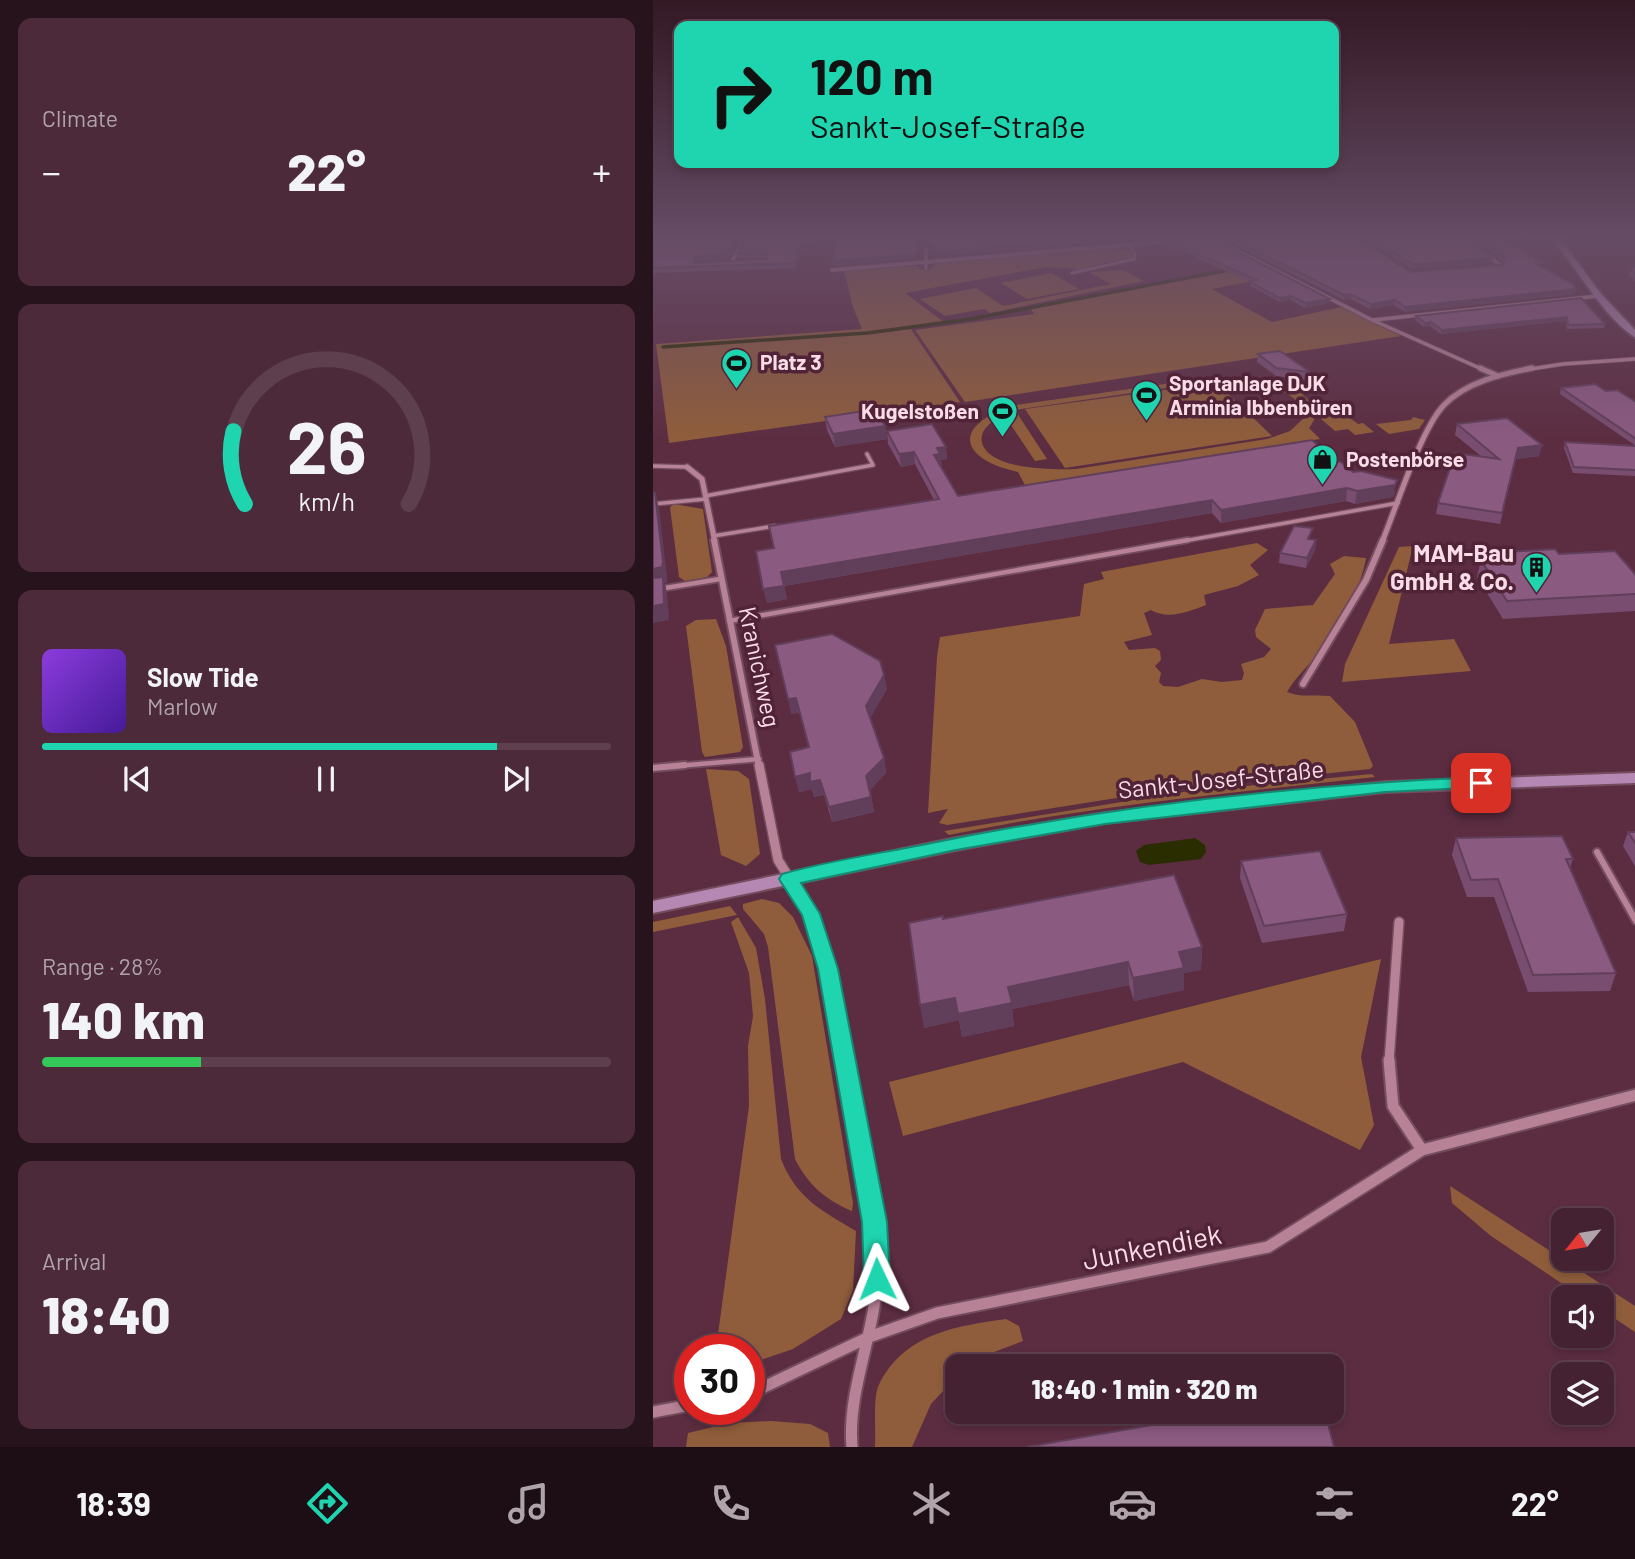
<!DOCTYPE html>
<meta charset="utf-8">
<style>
:root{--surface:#452231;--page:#4c2a39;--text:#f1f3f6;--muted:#b0a4ab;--line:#5d3f4d;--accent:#1ed5b0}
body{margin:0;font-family:Barlow,sans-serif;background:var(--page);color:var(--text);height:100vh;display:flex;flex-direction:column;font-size:26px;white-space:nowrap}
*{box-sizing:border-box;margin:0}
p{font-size:23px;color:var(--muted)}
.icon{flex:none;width:38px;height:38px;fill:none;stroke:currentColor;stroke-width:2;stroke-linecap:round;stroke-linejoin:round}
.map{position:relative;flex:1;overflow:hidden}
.details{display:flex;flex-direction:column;gap:18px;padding:18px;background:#26131b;width:653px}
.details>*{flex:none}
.banner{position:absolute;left:21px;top:21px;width:665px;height:147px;border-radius:14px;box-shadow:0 4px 10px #0003,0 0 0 2px var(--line);background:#1ed5b0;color:#111;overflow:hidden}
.needle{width:46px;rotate:240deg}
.fabs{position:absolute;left:898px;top:1208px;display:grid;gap:14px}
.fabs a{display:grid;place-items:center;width:63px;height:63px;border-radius:14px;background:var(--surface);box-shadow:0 4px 10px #0003,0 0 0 2px var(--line);font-size:35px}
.speed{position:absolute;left:21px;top:1334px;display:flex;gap:14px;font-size:35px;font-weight:700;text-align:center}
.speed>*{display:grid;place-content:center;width:91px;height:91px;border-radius:50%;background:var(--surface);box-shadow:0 4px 10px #0003,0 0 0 2px var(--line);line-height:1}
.speed .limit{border:10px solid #d22;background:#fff;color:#111}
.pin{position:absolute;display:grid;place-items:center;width:60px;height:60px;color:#fff;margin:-30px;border-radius:14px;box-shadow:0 4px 10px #0006}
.me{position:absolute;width:77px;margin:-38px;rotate:358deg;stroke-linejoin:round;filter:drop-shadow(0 0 5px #0008)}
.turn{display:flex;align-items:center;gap:24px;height:147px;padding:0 21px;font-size:32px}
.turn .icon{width:91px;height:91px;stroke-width:2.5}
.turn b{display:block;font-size:49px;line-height:60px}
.big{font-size:52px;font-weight:800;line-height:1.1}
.details .widget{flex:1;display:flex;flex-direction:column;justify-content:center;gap:10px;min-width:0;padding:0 24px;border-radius:14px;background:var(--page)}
.details .dial{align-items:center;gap:0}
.dial svg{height:182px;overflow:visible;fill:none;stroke:var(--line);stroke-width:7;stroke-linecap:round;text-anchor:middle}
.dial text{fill:var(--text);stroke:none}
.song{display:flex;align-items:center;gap:21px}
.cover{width:84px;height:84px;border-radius:10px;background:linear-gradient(135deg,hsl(270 70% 55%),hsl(260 70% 35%))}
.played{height:7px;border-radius:4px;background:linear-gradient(90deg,var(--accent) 80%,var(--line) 80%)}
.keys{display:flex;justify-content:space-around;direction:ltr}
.heat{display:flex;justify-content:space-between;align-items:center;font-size:38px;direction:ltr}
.charge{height:10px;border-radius:5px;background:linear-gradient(90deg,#34c759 28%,var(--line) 0)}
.trip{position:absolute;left:292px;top:1354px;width:399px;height:70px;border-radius:14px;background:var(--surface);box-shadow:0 4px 10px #0003,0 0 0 2px var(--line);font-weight:800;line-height:70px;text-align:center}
.tab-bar{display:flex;height:112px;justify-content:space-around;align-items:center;background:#1c0e14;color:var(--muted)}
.tab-bar .icon{width:49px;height:49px}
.tab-bar .selected{color:var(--accent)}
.tab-bar b{font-size:32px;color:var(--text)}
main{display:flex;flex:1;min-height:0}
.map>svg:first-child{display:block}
.green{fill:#8f5d3b;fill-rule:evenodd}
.water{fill:#2a2d00}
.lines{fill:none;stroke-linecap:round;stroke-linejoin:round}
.stream{stroke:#2a2d00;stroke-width:3.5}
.lane-far3-casing{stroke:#734c5d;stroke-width:4.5}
.lane-far2-casing{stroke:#734c5d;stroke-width:6}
.lane-far1-casing{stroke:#734c5d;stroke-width:8}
.lane-casing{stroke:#734c5d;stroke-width:10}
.street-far4-casing{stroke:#734c5d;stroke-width:5}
.street-far3-casing{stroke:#734c5d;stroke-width:8}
.street-far2-casing{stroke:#734c5d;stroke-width:10}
.street-far1-casing{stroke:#734c5d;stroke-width:12}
.street-casing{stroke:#734c5d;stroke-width:15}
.secondary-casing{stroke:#734c5d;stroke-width:4}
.lane-far3{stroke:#b78196;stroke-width:2.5}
.lane-far2{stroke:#b78196;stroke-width:3.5}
.lane-far1{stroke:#b78196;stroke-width:4.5}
.lane{stroke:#b78196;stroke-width:6}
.street-far4{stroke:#b78196;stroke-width:3.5}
.street-far3{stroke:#b78196;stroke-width:5}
.street-far2{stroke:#b78196;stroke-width:6}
.street-far1{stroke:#b78196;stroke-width:9}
.street{stroke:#b78196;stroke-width:11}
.secondary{fill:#b488b2;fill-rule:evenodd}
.wall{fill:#784d6f}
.shaded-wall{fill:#613f5a}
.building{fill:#8b5a81;stroke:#613f5a;stroke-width:2}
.route{fill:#1ed5b0;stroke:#148a72;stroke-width:2}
.labels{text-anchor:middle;stroke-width:7;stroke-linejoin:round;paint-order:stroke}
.far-poi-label{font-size:21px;font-weight:bold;fill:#fadce7;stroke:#502337;text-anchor:start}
.poi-label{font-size:24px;font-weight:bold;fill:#fadce7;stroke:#502337;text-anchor:end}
.street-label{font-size:24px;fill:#fadce7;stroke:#502337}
.near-street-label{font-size:28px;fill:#fadce7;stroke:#502337}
</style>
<main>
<section class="details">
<div class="widget"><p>Climate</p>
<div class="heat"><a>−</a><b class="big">22°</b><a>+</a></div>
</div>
<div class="widget dial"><svg viewBox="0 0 100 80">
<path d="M14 69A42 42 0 1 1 86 69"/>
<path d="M14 69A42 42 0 0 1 9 37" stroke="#1ed5b0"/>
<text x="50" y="56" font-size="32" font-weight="700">26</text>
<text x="50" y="72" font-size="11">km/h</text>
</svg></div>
<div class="widget">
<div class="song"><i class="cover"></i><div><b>Slow Tide</b><p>Marlow</p></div></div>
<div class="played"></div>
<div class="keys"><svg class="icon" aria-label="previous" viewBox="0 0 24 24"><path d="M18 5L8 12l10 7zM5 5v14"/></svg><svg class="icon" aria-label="pause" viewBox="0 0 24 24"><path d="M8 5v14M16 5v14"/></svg><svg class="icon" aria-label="next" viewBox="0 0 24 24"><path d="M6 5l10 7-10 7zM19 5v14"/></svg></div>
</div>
<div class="widget"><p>Range · 28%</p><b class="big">140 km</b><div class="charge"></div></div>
<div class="widget"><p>Arrival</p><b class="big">18:40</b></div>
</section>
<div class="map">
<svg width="983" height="1447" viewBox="0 0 983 1447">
<rect width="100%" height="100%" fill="#5c2d41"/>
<path class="green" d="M452 248 476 250 479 257 426 269 393 267 252 293 291 322 218 334 258 329 307 402 16 443 3 344 209 329 200 307 191 270 264 266 269 270 278 269 280 265 289 263Z
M606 266 626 276 559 289 619 322 688 307 748 336 312 402 262 330 381 314 377 308Z
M470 270 491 281 337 313 331 309 292 316 267 299 323 288 350 306 458 284 436 272Z
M398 273 426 289 374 299 348 283Z
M580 378C603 379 632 392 652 389L656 393 649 394C661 405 667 414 656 428L667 439 372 485 365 472C302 458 301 423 363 405L547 379ZM577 381C602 383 632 386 649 406L651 418 637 431 614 439 423 469C400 470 337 470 329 443 326 430 338 422 347 417L351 423 358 425 382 461 394 459 362 410 547 383Z
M564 383 619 436 412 468 372 409Z
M685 409 705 424 710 423 721 432 702 435 695 429 682 431 668 419 669 412Z
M760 417 772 420 766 429 736 434 723 424 758 420Z
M21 504 50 509 59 572 54 577 32 581 26 577 17 507Z
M604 543 615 550 597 565 606 575 585 586 551 595 553 605C535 612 515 620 498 610L491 613 499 635 471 642 476 650 502 648 507 651 508 660 502 666 508 673 506 682 510 686 525 687 549 679 569 682 589 680 591 673 588 664 611 657 618 649 603 637 602 630 612 609 660 605 682 574 677 564 691 556 713 558C707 592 686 627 665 654 654 667 642 678 634 692 649 698 661 694 677 696L702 722 720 766 717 769 520 789 294 825 286 823 295 809 275 813 284 657 287 637 427 616 431 584 451 579 448 572Z
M760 546 736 644 801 639 818 671 689 682 692 664 746 547Z
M63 619 73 646 90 747 87 752 52 757 49 752 33 626 43 620Z
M53 769 85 771 96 779 107 854 93 866 68 855Z
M719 774 722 777C579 793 437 806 296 835L291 831 530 792Z
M109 899 126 903 140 917 159 956 200 1203 199 1211C173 1200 155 1185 142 1159L115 947 111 934 90 909V904Z
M77 906 84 915 0 932V922Z
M85 917 103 948 112 999 128 1159C144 1199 168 1210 203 1231L200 1290 188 1319 140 1349 96 1364V1349H63L96 1106 95 1046 100 1016 96 973 78 922Z
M728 959 708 1057 721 1125 707 1150 530 1062 250 1136 236 1082Z
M797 1186 982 1306V1332L949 1310 948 1297H929L838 1236 799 1203Z
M353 1319 366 1326 370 1341 320 1360 314 1367H304V1376L278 1404 259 1447H222C223 1432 220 1400 225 1387 249 1334 303 1326 353 1319Z
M118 1421 157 1424 175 1433 177 1447H33L35 1433 77 1423Z"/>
<path class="water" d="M542 838 552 845 553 852 548 859 496 865 487 862 483 851 491 845Z"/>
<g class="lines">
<path class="stream" d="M918 239 983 238
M10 347 214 333 318 319 581 269"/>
<defs>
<path id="lane-far3" d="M273 249V269
M419 273 481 259 482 254 476 245"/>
<path id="lane-far2" d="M0 466 34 467
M52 496 220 465 214 454
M0 504 53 499
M60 536 122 526
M525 542 745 503"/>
<path id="lane-far1" d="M0 590 67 579
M76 621 535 540
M12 767 106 759"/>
<path id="lane" d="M0 768 32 765
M944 852 983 921"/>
<path id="street-far4" d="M812 237 847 265 840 268
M559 238 719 320 831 370
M73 263H78L92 237
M179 270 567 237
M720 320 945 296
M871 370 910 364 983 359"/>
<path id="street-far3" d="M827 368 845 376
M34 467 49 479 62 542
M729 542C743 508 768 429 791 405 813 382 849 374 879 368"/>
<path id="street-far2" d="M61 540 106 767
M650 684 713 580 730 540"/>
<path id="street-far1" d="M106 765 125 860 158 913 175 969 192 1062
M736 1062 746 922"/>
<path id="street" d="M192 1060C205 1131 226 1205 224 1278 222 1334 194 1391 199 1447
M736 1060 740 1106 769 1150
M96 1394 216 1337 284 1313 615 1247 769 1150 983 1095
M0 1412 37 1405"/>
<path id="secondary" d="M897 237H904L914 248 948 294 983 331V338C948 315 925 268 897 237Z
M983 773V783L732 792 452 823 303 850 0 913V901L303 838 452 813 732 782Z"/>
</defs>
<use href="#lane-far3" class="lane-far3-casing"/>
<use href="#lane-far2" class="lane-far2-casing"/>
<use href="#lane-far1" class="lane-far1-casing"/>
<use href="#lane" class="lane-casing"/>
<use href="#street-far4" class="street-far4-casing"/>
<use href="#street-far3" class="street-far3-casing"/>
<use href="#street-far2" class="street-far2-casing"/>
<use href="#street-far1" class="street-far1-casing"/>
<use href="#street" class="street-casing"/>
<use href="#secondary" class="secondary-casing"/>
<use href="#lane-far3" class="lane-far3"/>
<use href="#lane-far2" class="lane-far2"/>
<use href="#lane-far1" class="lane-far1"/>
<use href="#lane" class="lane"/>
<use href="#street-far4" class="street-far4"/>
<use href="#street-far3" class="street-far3"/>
<use href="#street-far2" class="street-far2"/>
<use href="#street-far1" class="street-far1"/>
<use href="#street" class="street"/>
<use href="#secondary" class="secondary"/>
</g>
<path class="wall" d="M0 237H87L75 259 45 261 42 263 114 259 113 257 86 258 85 253 93 237H265L263 258 179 266 185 240 151 241 142 268 0 273Z
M273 237H434L435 244 285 256Z
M570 237H702L758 272 850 265V262L819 237H853L859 241 858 244 888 267 923 289 922 294 752 312 741 305 717 309 697 299 691 300 571 239Z
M708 237H812L838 263 759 269Z
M517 242 676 303 652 308 637 300 627 302 597 286V282L517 246Z
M983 265V282L976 275 978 270Z
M928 298 952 324 951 328 914 329 913 321 788 334 777 326 771 327 762 320 763 316Z
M605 354 657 372 656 380 623 376 604 362Z
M908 388 953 391 983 402V446L907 394Z
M172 417 232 426 234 439 182 447 174 430Z
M804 424 889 445 886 456 863 459 847 524 783 514 785 503 828 456 802 435Z
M234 431 293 447 294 459 288 460V466L305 496 683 462 700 472 742 492 740 497 702 504 693 501 568 523 559 513 131 586 134 599 114 603 121 548 281 500 262 464 248 467 235 444Z
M912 442 983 446V476L920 473 911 448Z
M658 539 663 540 662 550 653 568 626 563 627 553Z
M836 553 906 554 983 575V611L850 619 824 577 828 560 834 559Z
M231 675 234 689 217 718 231 758 233 773 217 790 221 812 179 822 171 795 161 797 159 789 146 792 155 747 147 712 138 714Z
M975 832H983V868L970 846Z
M803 838 920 859 917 868 963 973 957 991 875 992 841 897H814L799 855Z
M588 861 694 914 691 931 609 943 587 878Z
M290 919 549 947 548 970 531 973V990L481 1001 476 985 359 1009 361 1026 309 1037 306 1020 271 1028Z"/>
<path class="shaded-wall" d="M83 237H87L75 259 45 261 42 264 41 259 44 256Z
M150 237 151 241 142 268 141 263Z
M265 237 263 258 179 266V261Z
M480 237H513L480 240Z
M435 239V244L285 256 284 251Z
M839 258 838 263 759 269 760 264Z
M923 289 922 294 752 312V307Z
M697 294V299L691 300V295Z
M638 296 637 300 627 302V298Z
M677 299 676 303 652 308V303Z
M742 300 741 305 717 309 718 304Z
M914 317 913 321 788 334 789 330Z
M778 322 777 326 771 327 772 323Z
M232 426 234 439 182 447 180 434Z
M889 445 886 456 863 459 847 524 865 448Z
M293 447 294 459 288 460 289 466 283 467 281 455 284 448Z
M261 452 262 464 248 467 246 454Z
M744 480 740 497 702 504 704 491Z
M694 488 693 501 568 523V510Z
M2 493 6 508 14 577V583H12L14 593 16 620 0 623Z
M559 500V513L131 586 134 599 114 603 110 589 128 572Z
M663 540 662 550 653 568 654 558Z
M231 675 234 689 216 720 213 706Z
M143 698 147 712 138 714 135 699Z
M231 758 233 773 216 791 213 776Z
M157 773 167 780 171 795 161 797 159 789 146 792 142 777Z
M218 797 221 812 179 822 176 807Z
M549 947 548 970 531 973V990L481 1001 480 978 526 952Z
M475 962 476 985 359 1009 361 1026 309 1037 305 1014 355 987Z
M302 998 306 1020 271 1028 267 1005Z"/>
<path class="building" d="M0 237H83L74 254 44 256 41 259 42 263 114 259 115 255 112 252 85 253 93 237H150L141 263 0 268Z
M186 237H264L263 254 179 261Z
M276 237H434L435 239 284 251Z
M576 237H702L758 272 850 265 851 257 826 237H853L859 241H854L889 263H882L920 284 923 289 752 307 742 300 718 304 697 294 691 295Z
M716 237H812L839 258 760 264Z
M558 238 677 299 652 303 638 296 627 298 597 282 604 280 517 242Z
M983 265V275L978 270Z
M928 298 952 324 915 325 914 317 789 330 778 322 772 323 763 316Z
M627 351 657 372 623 368 605 354Z
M942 384 953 391 964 390 983 402V439L908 388Z
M223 409 232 426 180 434 172 417Z
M854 418 889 445 865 448 849 513 785 503 802 453 846 459 804 424Z
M279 424 293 447 284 448 287 454 281 455 305 496 659 440 683 462H688L700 472 708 471 744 480 742 485 704 491 694 488 568 510 559 500 128 572 131 586 110 589 103 551 121 548 116 526 286 499 261 452 246 454 234 431Z
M912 442 983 446V470L921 467Z
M0 493H2L10 562 9 567 0 569Z
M641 526 660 528 655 539 663 540 654 558 627 553Z
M902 549 906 554 962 551 983 575V594L854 601 828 560 840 559 836 553Z
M10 577 11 604 0 606V578Z
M179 634 227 661 231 675 213 706 231 758 213 776 218 797 176 807 167 780 157 782V773L142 777 137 752 156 747 143 698 135 699 122 645Z
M975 832H983V844Z
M909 836 920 859H913L963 973 880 975 845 879 818 880 803 838Z
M667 851 694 914 611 926 588 861Z
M521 875 549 947 526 952 531 968 480 978 475 962 355 987 359 1003 305 1014 302 998 267 1005 256 923 290 916V919Z
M572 1412H672L681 1447H374Z"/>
<linearGradient id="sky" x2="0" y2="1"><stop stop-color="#331924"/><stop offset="0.54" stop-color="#664c65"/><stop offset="1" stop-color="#664c65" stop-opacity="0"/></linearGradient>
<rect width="983" height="440" fill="url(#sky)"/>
<path class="route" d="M828 777 834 779 836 783 834 787 732 792 452 824 303 850 148 883 167 914 185 969 234 1222 237 1279 233 1288 224 1292 215 1288 211 1279 209 1222 165 969 149 915 126 879 129 874C174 861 223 854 269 845 452 807 641 785 828 777Z"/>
<defs>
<symbol id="stadium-pin" viewBox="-11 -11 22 30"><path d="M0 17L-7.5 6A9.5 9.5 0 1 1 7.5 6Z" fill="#1ed5b0" stroke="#502337"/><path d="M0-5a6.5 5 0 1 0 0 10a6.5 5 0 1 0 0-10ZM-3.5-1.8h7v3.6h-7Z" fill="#111"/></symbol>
<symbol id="shop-pin" viewBox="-11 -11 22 30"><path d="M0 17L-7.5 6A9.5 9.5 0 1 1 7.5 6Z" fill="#1ed5b0" stroke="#502337"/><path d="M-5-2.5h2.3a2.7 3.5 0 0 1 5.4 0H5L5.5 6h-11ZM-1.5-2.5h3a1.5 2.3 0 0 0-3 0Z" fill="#111"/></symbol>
<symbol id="building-pin" viewBox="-11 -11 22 30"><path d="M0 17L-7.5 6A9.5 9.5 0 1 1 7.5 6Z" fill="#1ed5b0" stroke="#502337"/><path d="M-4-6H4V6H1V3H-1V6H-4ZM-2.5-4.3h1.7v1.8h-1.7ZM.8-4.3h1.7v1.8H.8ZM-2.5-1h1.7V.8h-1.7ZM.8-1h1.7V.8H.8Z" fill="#111"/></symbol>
</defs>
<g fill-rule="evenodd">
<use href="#stadium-pin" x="66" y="346" width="35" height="47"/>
<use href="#stadium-pin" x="476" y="378" width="35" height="47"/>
<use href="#stadium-pin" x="332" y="394" width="35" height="47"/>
<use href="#shop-pin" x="652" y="442" width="35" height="47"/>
<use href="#building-pin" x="866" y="550" width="35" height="47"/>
</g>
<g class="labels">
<g class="far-poi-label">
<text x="107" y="370">Platz 3</text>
<text x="516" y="391">Sportanlage DJK<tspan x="516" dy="24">Arminia Ibbenbüren</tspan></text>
<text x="326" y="419" text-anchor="end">Kugelstoßen</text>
<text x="693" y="467">Postenbörse</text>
</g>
<g class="poi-label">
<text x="861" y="562">MAM-Bau<tspan x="861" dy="28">GmbH &amp; Co.</tspan></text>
</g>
<g class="street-label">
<text transform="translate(106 667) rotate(78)" y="8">Kranichweg</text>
<text transform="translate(568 780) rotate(-6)" y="8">Sankt-Josef-Straße</text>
</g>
<g class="near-street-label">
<text transform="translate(499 1247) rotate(-11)" y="10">Junkendiek</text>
</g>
</g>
</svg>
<div class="fabs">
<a><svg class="needle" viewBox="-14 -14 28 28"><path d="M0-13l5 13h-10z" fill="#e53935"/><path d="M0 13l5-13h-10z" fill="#b0a4ab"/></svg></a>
<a><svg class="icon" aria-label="sound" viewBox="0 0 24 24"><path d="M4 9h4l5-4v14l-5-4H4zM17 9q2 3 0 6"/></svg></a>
<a><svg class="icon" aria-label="layers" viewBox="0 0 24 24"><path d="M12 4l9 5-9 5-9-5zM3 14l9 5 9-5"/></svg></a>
</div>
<div class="speed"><div class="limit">30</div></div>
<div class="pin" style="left:828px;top:783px;background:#d93025"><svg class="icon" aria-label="arrive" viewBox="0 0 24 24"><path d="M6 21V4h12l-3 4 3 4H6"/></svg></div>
<svg class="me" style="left:224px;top:1279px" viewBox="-20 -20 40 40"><path d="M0-17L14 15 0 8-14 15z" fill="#1ed5b0" stroke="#fff" stroke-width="4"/></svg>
<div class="trip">18:40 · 1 min · 320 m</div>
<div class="banner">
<div class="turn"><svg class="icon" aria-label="right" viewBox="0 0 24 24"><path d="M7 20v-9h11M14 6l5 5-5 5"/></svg><div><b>120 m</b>Sankt-Josef-Straße</div></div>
</div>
</div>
</main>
<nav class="tab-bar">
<b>18:39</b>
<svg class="icon selected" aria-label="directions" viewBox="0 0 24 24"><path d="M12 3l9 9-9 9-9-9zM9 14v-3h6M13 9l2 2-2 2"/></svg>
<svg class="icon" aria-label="music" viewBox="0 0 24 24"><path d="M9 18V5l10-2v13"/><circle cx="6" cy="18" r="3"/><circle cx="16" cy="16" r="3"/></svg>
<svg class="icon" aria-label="phone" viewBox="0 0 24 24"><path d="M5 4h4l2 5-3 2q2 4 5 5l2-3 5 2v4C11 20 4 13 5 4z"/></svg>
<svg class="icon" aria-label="climate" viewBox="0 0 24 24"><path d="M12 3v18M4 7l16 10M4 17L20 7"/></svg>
<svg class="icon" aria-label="car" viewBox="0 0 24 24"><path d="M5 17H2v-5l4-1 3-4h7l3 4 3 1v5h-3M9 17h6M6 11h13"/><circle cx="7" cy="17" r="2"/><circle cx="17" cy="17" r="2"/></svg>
<svg class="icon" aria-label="filters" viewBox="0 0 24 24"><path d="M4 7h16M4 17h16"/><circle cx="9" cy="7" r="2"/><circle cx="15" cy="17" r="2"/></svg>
<b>22°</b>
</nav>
